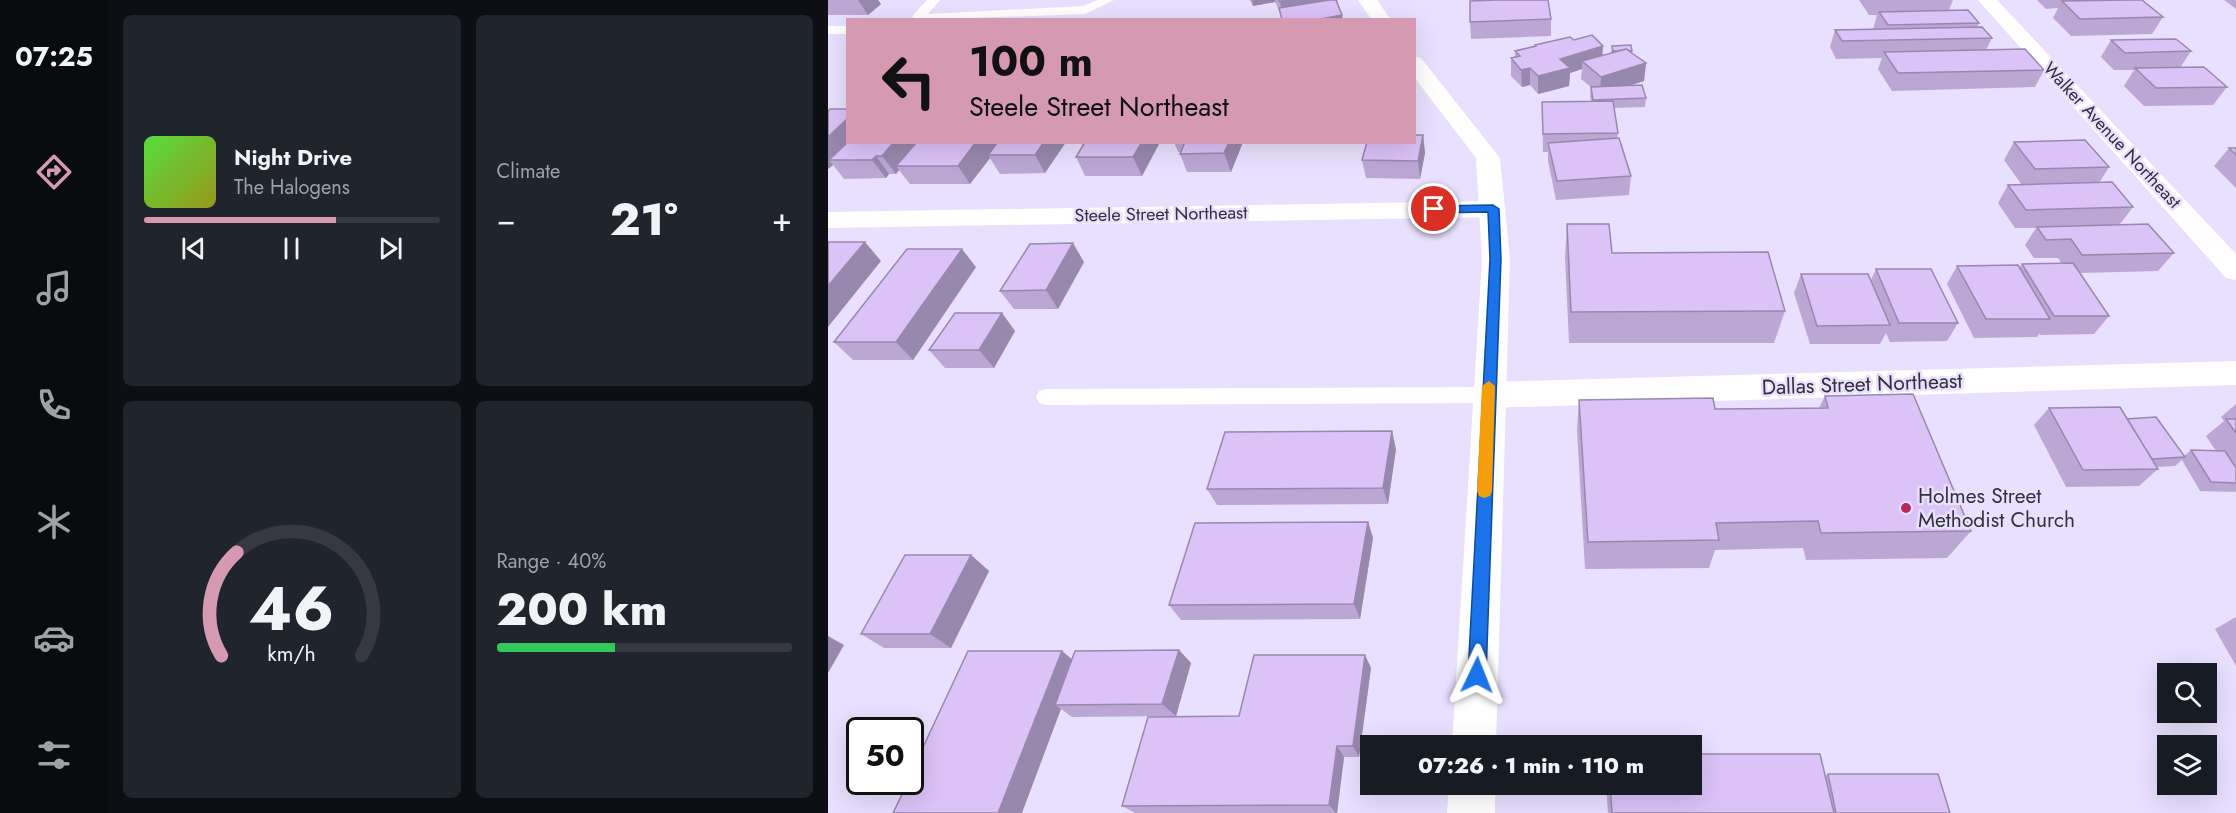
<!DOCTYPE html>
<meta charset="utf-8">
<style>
:root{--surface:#171b24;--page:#20242c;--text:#f1f3f6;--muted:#9ea1a6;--line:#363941;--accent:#d699b2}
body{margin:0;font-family:Jost,sans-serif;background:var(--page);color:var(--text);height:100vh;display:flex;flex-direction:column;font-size:22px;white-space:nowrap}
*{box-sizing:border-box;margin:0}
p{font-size:20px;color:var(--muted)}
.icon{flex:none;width:33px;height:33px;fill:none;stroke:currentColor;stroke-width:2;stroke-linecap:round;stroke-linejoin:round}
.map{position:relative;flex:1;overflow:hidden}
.drawer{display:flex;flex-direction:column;gap:15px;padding:15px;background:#0d0f14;width:720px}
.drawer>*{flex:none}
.top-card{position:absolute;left:18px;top:18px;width:570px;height:126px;border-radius:0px;box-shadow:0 6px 24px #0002;background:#d699b2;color:#111;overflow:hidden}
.controls{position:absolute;left:1329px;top:663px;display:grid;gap:12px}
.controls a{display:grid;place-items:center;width:60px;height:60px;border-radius:0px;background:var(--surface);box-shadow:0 6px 24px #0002;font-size:30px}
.speed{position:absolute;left:18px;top:717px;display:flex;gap:12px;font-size:30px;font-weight:700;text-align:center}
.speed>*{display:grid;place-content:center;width:78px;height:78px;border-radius:50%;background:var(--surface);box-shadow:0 6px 24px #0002;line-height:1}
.speed .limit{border:3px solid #111;border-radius:9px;background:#fff;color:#111}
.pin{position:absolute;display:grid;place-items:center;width:51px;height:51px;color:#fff;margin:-26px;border:3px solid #fff;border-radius:50%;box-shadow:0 2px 6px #0007}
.me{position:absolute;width:66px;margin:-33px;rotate:2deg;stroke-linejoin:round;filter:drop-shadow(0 0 4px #0008)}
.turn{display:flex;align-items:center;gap:21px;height:126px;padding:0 24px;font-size:27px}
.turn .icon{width:78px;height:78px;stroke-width:2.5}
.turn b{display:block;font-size:42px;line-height:51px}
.big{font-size:45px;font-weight:800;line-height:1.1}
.drawer .tile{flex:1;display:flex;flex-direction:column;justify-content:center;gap:9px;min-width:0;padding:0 21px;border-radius:9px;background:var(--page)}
.drawer .dial{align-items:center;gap:0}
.dial svg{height:156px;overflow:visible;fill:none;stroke:var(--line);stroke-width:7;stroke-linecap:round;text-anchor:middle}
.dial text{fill:var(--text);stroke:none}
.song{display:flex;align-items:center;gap:18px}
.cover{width:72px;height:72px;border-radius:9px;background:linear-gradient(135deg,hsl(110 70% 55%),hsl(60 70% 35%))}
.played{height:6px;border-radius:3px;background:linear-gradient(90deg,var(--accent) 65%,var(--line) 65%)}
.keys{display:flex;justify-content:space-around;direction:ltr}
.heat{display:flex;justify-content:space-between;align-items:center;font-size:33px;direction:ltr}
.charge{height:9px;border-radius:4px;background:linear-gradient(90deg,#34c759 40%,var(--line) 0)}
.drawer .tiles{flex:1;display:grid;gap:15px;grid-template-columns:repeat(2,1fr)}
.trip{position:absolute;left:532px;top:735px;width:342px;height:60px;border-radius:0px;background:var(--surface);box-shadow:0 6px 24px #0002;font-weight:800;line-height:60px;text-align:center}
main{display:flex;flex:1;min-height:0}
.tab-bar{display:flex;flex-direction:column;width:108px;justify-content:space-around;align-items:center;background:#090b0e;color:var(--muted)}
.tab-bar .icon{width:42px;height:42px}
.tab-bar .current{color:var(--accent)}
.tab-bar b{font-size:27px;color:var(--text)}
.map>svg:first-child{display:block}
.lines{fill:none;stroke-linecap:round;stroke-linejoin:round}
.service{fill:#fff;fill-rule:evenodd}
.minor{fill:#fff;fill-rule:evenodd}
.secondary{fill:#fff;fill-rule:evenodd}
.wall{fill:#bca7d4}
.shaded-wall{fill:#9988ad}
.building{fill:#dbc2f7;stroke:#9988ad;stroke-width:1.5}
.route{fill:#1a73e8;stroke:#114b97;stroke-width:1.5}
.slow{fill:#f59e0b}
.poi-dot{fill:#b62a60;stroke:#e8e0fe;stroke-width:2}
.labels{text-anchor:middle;stroke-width:5;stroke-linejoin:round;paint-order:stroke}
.far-street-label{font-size:18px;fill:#33303c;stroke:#e8e0fe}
.street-label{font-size:21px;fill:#33303c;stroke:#e8e0fe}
.poi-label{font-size:21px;fill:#33303c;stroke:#e8e0fe;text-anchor:start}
</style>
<main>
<nav class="tab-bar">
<b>07:25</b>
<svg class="icon current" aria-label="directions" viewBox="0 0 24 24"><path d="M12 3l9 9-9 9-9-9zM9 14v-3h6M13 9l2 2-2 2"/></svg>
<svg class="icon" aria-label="music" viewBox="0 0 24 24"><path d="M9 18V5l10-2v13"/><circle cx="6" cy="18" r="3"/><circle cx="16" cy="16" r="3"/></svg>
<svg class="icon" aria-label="phone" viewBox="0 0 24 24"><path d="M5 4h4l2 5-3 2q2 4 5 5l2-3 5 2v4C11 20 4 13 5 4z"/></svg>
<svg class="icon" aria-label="climate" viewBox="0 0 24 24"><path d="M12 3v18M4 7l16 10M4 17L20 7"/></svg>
<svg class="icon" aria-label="car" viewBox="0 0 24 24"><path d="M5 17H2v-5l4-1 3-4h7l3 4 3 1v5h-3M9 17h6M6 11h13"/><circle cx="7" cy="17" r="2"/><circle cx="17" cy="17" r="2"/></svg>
<svg class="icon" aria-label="filters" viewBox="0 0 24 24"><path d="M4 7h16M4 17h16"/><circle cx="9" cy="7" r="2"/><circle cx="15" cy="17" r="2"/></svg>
</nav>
<section class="drawer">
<div class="tiles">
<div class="tile">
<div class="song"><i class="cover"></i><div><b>Night Drive</b><p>The Halogens</p></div></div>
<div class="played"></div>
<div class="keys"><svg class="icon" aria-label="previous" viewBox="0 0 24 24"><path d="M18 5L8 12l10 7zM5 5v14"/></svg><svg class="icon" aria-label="pause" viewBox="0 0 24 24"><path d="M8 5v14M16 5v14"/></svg><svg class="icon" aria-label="next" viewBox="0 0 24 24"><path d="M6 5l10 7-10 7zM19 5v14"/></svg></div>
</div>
<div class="tile"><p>Climate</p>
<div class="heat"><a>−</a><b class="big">21°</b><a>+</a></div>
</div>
<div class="tile dial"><svg viewBox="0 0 100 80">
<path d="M14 69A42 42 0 1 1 86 69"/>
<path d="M14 69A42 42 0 0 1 22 16" stroke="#d699b2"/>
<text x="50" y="56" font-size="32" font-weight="700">46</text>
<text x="50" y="72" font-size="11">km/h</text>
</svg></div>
<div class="tile"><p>Range · 40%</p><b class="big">200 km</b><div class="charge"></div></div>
</div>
</section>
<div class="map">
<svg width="1408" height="813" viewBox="0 0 1408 813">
<rect width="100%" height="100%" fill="#e8e0fe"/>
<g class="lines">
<path class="service" d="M99 0H112L100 14 255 6 270 0H286L257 14 84 20 85 15Z
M0 26H20V34H0Z
M660 387 667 389 670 395 667 401 660 403 218 405 211 403 208 397 211 391 218 389Z"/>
<path class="minor" d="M1150 0H1169L1408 254V280L1398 278Z
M665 201 674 203 678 209 674 215 665 217 0 228V212Z
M1408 361V385L660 408 648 404 644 395 648 386 660 382Z"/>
<path class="secondary" d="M530 0H549L563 20H544Z
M586 56 593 58 672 158 682 259 668 746H624L654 259 648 158 586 77Z
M621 784H667V813H619Z"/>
</g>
<path class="wall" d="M0 0H50L53 4 40 15H0Z
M422 0H509L515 20H454L452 12 447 2 425 6Z
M1031 0H1125L1121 10 1151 23 1149 27 1164 38 1158 50 1216 70 1207 87 1064 91 1050 69 1054 58 1008 59 1002 47 1007 30 1045 29 1049 15H1041Z
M1209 0H1314L1335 17 1324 34 1243 36 1225 18 1230 8 1218 9Z
M1396 0H1408V9Z
M723 19V36L643 39 642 22Z
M746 40 774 56 783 53 784 46 804 51V53L818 63 816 81 803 85 818 98 817 107 786 108 790 133 789 138 803 176 801 195 728 200 720 161V152H715L714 102H763L762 96 763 87 753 79 754 69 742 73 741 86 710 94 702 85 694 87 683 76V58L687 57V51L707 47V45Z
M1283 40 1363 51 1352 68 1399 87 1385 105 1316 106 1296 86 1306 70H1286L1273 57Z
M0 111 20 142H238L217 173 172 174 162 158 142 184H82L71 170 68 174H61L58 178 16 179 5 165 0 169Z
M595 135 597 153 592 179 538 178 534 160Z
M253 142H332L314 176H257L248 157 255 146Z
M346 142H415L403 172H359L352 154V152H350Z
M1186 142 1281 167 1271 183 1305 207 1292 224 1346 253 1330 271 1252 273 1281 316 1266 334 1212 335V333L1209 337 1146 338 1119 284 1129 266 1191 268 1194 264H1234L1230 258H1206L1197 245 1208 228H1187L1170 203 1180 185H1194L1176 160Z
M1401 148H1408V188L1386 166Z
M739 224 784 253 957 311 946 343H741L737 257Z
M256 262 230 309H186L172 291Z
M148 267 85 360H25L6 342Z
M1048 269 1130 323 1119 341 1062 342 1058 333 1052 344H982L966 293 973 274 1043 280Z
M174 313 187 331 166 368H117L101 350Z
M997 396 1143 531 1119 558 978 560 975 548 887 550 881 568 757 569 749 430 751 400 887 409 991 408Z
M1408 404V491L1407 492 1372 491 1354 460 1347 466 1329 467 1330 469 1311 486 1238 487 1206 425 1221 408 1299 419 1356 456 1363 450 1388 451 1378 436 1396 421 1393 417Z
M568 449 560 504 389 505 379 489Z
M540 522 545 538 532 619 353 620 341 605Z
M143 555 161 571 123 648H56L33 634Z
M1408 617V666L1387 629Z
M351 650 363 663 348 716 244 717 233 709 65 813 244 659Z
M537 655 543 668 531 757H516L509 813H307L294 806 411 716Z
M1000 774 1122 813H780L778 784H864L997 776Z"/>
<path class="shaded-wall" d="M30 0H50L53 4 40 15Z
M424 0H447V2L425 6Z
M464 0H509L511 8 456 19 452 2Z
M514 15 515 20H488Z
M775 46 774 63 754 61V69L742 73 741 86 710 94V76L732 59Z
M818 63 816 81 772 95 773 77Z
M702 68V85L694 87 693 70Z
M20 118V142L1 160 5 165 0 169V137Z
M595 135 597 153 592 179 590 161Z
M66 142H95L68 166 71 170 68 174 54 156Z
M148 142H174L160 155 162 158 142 184 130 166Z
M216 142H238L217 173 207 155Z
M314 142H332L314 176 305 157Z
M401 142H415L403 172 396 153Z
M48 156 61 174 58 178 44 160Z
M37 242 53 261 0 327V286Z
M245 243 256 262 230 309 218 290Z
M134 249 148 267 85 360 68 342Z
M174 313 187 331 166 368 151 350Z
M564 431 568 449 560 504 555 488Z
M540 522 545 538 532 619 526 604Z
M143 555 161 571 123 648 102 634Z
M0 636 16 645 0 673Z
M351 650 363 663 348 716 334 704Z
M234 651 250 664 227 705 233 709 194 813H170Z
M537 655 543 668 531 757 525 746Z
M509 746 516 757 509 813H508L501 805Z"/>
<path class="building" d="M451 0H464L452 2Z
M502 0H508L514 15 488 20H454L451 8Z
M668 0H720L723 19 642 22V1Z
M1300 0H1314L1335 17 1252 19 1234 1Z
M1140 10 1151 23 1060 25 1051 12Z
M1154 27 1164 38 1014 41 1007 30Z
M764 35 775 46 732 59 742 68 710 76 702 68 693 70 683 58 692 56 687 51 708 46 707 45 742 37 746 40Z
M1348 39 1363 51 1297 53 1283 40Z
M803 45 804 51H802L798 49 789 51H785L784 46Z
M798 49 818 63 773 77 754 61Z
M1197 49 1216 70 1070 73 1056 52Z
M1376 67 1399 87 1328 88 1307 68Z
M814 85 818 98 765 100 763 87Z
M785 101 790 133 715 134 714 102Z
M2 109H20V118L0 137V111Z
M586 135H595L590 161 534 160 539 142H586Z
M791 138 803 176 729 181 720 143Z
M1257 140 1281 167 1207 169 1186 142Z
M20 142H66L54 156H48L44 160H1Z
M89 142H148L130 166H68Z
M170 142H216L207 155H160Z
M257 142H314L305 157H248Z
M357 142H401L396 153 352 154Z
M1401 148H1408V155Z
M1284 182 1305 207 1198 210 1180 185Z
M739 224H781L784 253 940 252 957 311 743 312Z
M1320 224 1346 253 1254 255 1243 239 1218 240 1209 227Z
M0 242H37L0 286Z
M245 243 218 290 172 291 202 244Z
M79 249H134L68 342H6Z
M1245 263 1281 316H1226L1194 264Z
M1190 265 1222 319H1158L1129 266Z
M1048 269H1103L1130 323H1071Z
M973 274H1040L1062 325 989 326Z
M127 313H174L151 350H101Z
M1085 394 1143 531 993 533 990 521 888 523 891 540 760 542 751 400 885 398 887 409 1000 408 997 396Z
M1292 407 1330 469 1255 470 1221 408Z
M1328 417 1357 457 1324 459 1299 419Z
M1398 419H1408V433Z
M564 431 555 488 379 489 397 432Z
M1363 450 1397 451 1408 468V483L1383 482Z
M540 522 526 604 341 605 367 523Z
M77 555H143L102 634H33Z
M351 650 334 704 227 705 247 651Z
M140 651H234L170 813H65L80 782H82V775Z
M426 655H537L525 746H509L501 805 294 806 320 717 411 716Z
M864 754H992L1006 813H784L782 784H864Z
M1000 774H1110L1122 813H1008Z"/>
<path class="route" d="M665 205 671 209 673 259 658 675 655 682 649 684 643 682 640 675 662 259 660 212 606 213 601 209 606 206Z"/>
<path class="slow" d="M661 381 667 386 664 491 662 496 656 498 651 496 649 491 654 386Z"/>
<circle class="poi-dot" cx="1078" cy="508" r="6"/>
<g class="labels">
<g class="far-street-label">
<text transform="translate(1284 135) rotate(47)" y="6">Walker Avenue Northeast</text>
<text transform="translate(333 214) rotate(-1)" y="6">Steele Street Northeast</text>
</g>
<g class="street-label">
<text transform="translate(1034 384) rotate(-2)" y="7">Dallas Street Northeast</text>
</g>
<g class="poi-label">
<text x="1090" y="503">Holmes Street<tspan x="1090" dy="24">Methodist Church</tspan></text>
</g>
</g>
</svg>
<div class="controls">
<a><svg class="icon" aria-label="search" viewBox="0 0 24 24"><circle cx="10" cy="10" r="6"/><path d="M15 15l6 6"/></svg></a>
<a><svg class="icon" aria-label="layers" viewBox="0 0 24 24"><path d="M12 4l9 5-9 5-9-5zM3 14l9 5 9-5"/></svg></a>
</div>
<div class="speed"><div class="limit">50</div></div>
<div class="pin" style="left:606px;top:209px;background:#d93025"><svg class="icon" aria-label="arrive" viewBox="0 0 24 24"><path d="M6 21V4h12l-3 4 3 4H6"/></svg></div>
<svg class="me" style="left:649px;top:675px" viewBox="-20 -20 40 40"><path d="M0-17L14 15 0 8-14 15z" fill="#1a73e8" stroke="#fff" stroke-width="4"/></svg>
<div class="trip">07:26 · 1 min · 110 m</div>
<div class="top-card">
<div class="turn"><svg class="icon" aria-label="left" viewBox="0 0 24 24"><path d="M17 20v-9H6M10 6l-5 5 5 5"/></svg><div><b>100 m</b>Steele Street Northeast</div></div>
</div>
</div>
</main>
